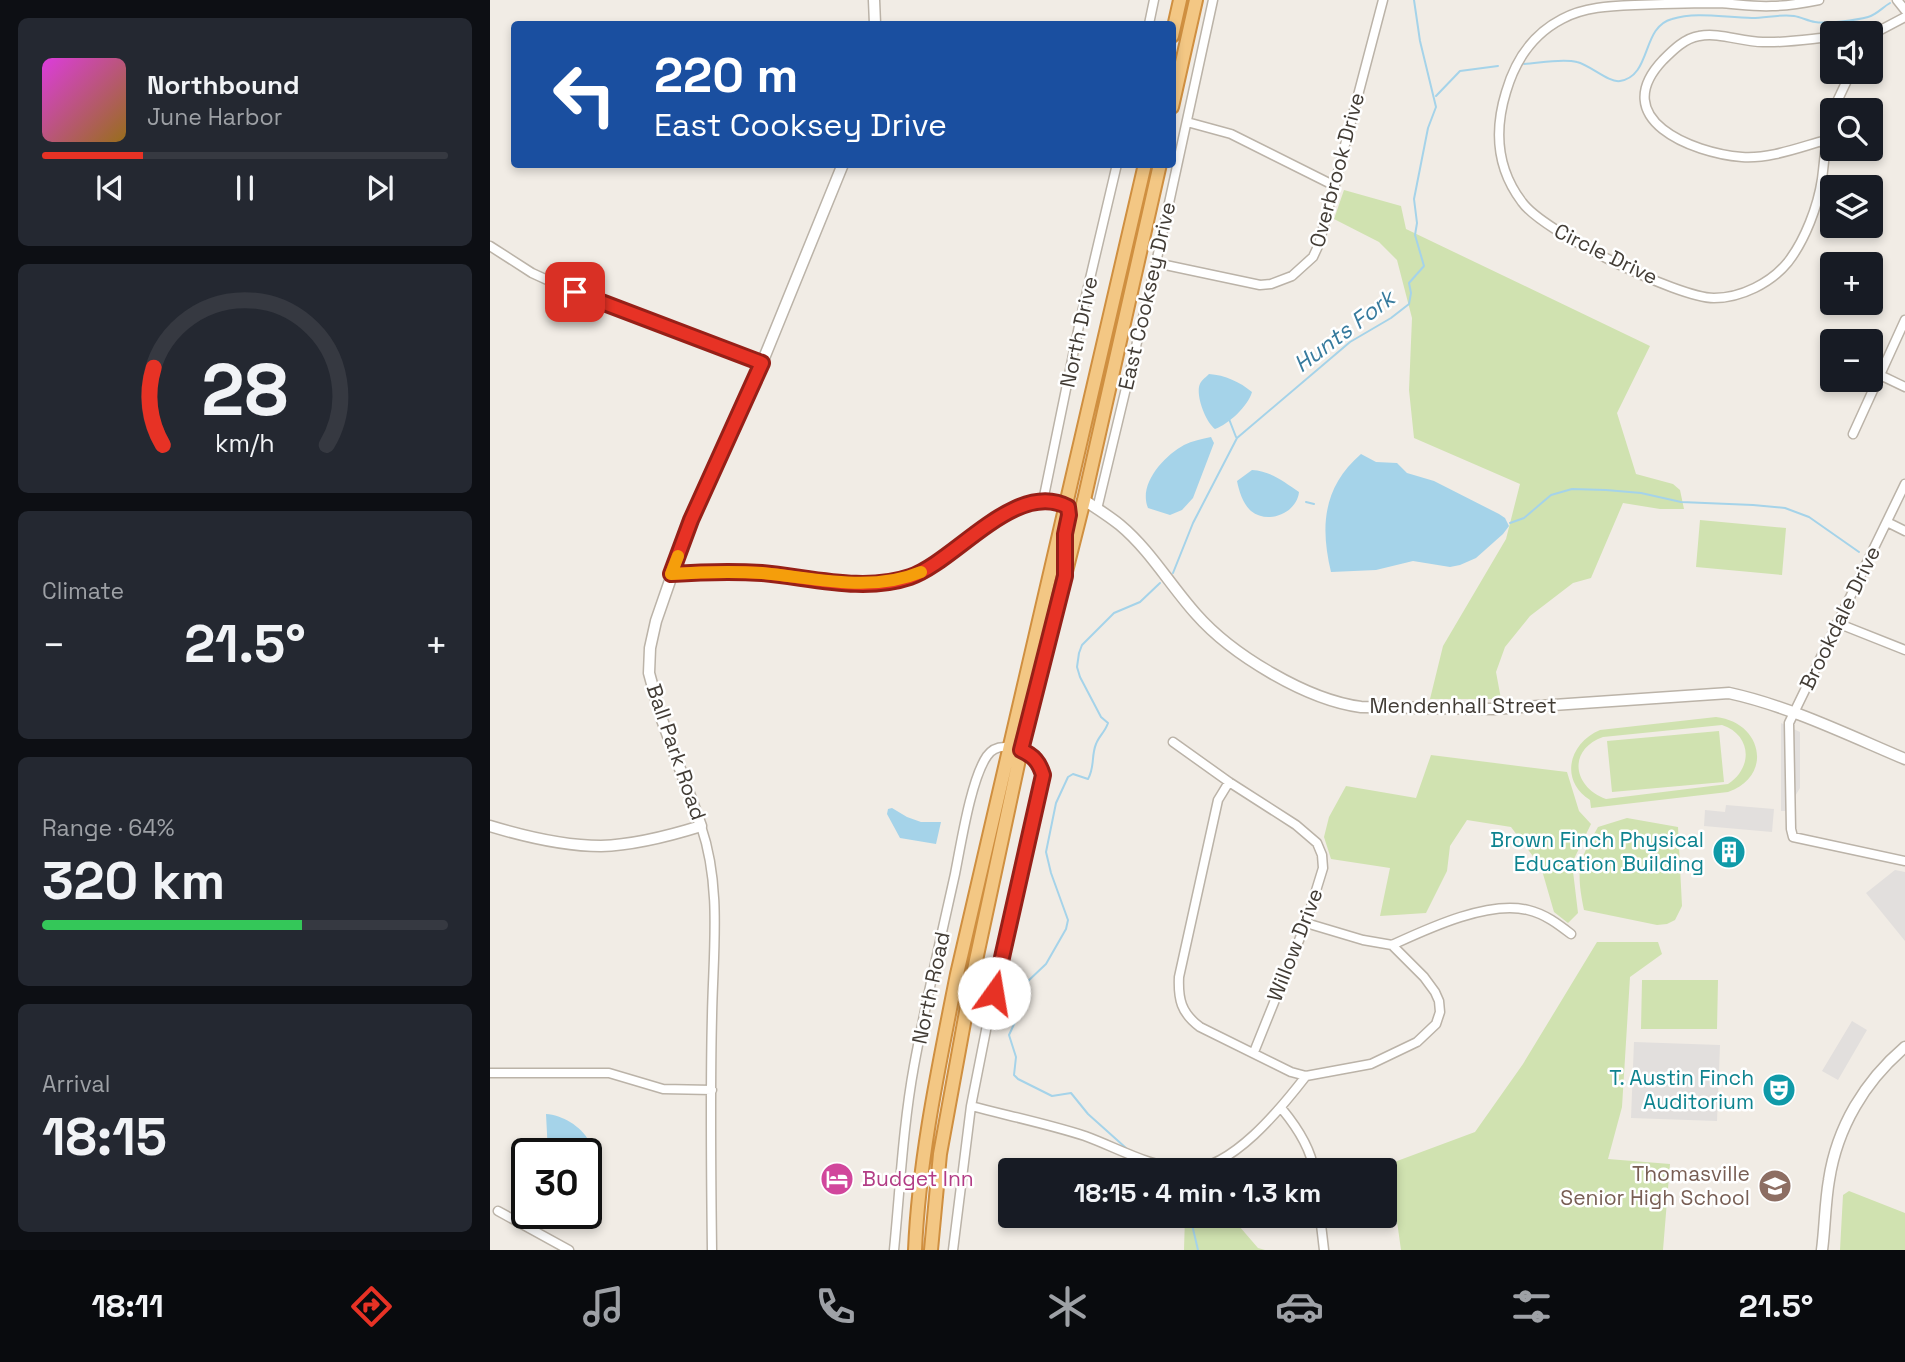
<!DOCTYPE html>
<meta charset="utf-8">
<style>
:root{--surface:#171b24;--page:#242831;--text:#f1f3f6;--muted:#9ea1a6;--line:#363941;--accent:#e73225}
body{margin:0;font-family:"Space Grotesk",sans-serif;background:var(--page);color:var(--text);height:100vh;display:flex;flex-direction:column;font-size:26px;white-space:nowrap}
*{box-sizing:border-box;margin:0}
p{font-size:23px;color:var(--muted)}
.icon{flex:none;width:38px;height:38px;fill:none;stroke:currentColor;stroke-width:2;stroke-linecap:round;stroke-linejoin:round}
.map{position:relative;flex:1;overflow:hidden}
.side{display:flex;flex-direction:column;gap:18px;padding:18px;background:#0d0f14;width:490px}
.side>*{flex:none}
.hud{position:absolute;left:21px;top:21px;width:665px;height:147px;border-radius:7px;box-shadow:0 4px 10px #0003;background:#1a4fa0;color:#fff;overflow:hidden}
.controls{position:absolute;left:1330px;top:21px;display:grid;gap:14px}
.controls a{display:grid;place-items:center;width:63px;height:63px;border-radius:7px;background:var(--surface);box-shadow:0 4px 10px #0003;font-size:35px}
.speed{position:absolute;left:21px;top:1138px;display:flex;gap:14px;font-size:35px;font-weight:700;text-align:center}
.speed>*{display:grid;place-content:center;width:91px;height:91px;border-radius:50%;background:var(--surface);box-shadow:0 4px 10px #0003;line-height:1}
.speed .limit{border:4px solid #111;border-radius:10px;background:#fff;color:#111}
.pin{position:absolute;display:grid;place-items:center;width:60px;height:60px;color:#fff;margin:-30px;border-radius:14px;box-shadow:0 4px 10px #0006}
.me{position:absolute;width:77px;margin:-38px;rotate:13deg;stroke-linejoin:round;filter:drop-shadow(0 0 5px #0008)}
.turn{display:flex;align-items:center;gap:24px;height:147px;padding:0 28px;font-size:32px}
.turn .icon{width:91px;height:91px;stroke-width:2.5}
.turn b{display:block;font-size:49px;line-height:60px}
.big{font-size:52px;font-weight:800;line-height:1.1}
.side .tile{flex:1;display:flex;flex-direction:column;justify-content:center;gap:10px;min-width:0;padding:0 24px;border-radius:10px;background:var(--page)}
.side .dial{align-items:center;gap:0}
.dial svg{height:182px;overflow:visible;fill:none;stroke:var(--line);stroke-width:7;stroke-linecap:round;text-anchor:middle}
.dial text{fill:var(--text);stroke:none}
.song{display:flex;align-items:center;gap:21px}
.cover{width:84px;height:84px;border-radius:10px;background:linear-gradient(135deg,hsl(300 70% 55%),hsl(40 70% 35%))}
.played{height:7px;border-radius:4px;background:linear-gradient(90deg,var(--accent) 25%,var(--line) 25%)}
.keys{display:flex;justify-content:space-around;direction:ltr}
.heat{display:flex;justify-content:space-between;align-items:center;font-size:38px;direction:ltr}
.charge{height:10px;border-radius:5px;background:linear-gradient(90deg,#34c759 64%,var(--line) 0)}
.trip{position:absolute;left:508px;top:1158px;width:399px;height:70px;border-radius:7px;background:var(--surface);box-shadow:0 4px 10px #0003;font-weight:800;line-height:70px;text-align:center}
.tabs{display:flex;height:112px;justify-content:space-around;align-items:center;background:#090b0e;color:var(--muted)}
.tabs .icon{width:49px;height:49px}
.tabs .active{color:var(--accent)}
.tabs b{font-size:32px;color:var(--text)}
main{display:flex;flex:1;min-height:0}
.map>svg:first-child{display:block}
.green{fill:#d0e2b0;fill-rule:evenodd}
.parking{fill:#e2dfdd}
.water{fill:#a5d3e9}
.lines{fill:none;stroke-linecap:round;stroke-linejoin:round}
.stream{stroke:#a5d3e9;stroke-width:2}
.minor-casing{stroke:#bbb3a8;stroke-width:11}
.tertiary-casing{stroke:#bbb3a8;stroke-width:13}
.trunk-casing{stroke:#cf8f40;stroke-width:16}
.minor{stroke:#fff;stroke-width:8}
.tertiary{stroke:#fff;stroke-width:10}
.trunk{stroke:#f3c784;stroke-width:12}
.route-casing{stroke:#962018;stroke-width:18}
.route{stroke:#e73225;stroke-width:12}
.slow{stroke:#f59e0b;stroke-width:12}
.labels{text-anchor:middle;stroke-width:5;stroke-linejoin:round;paint-order:stroke}
.street-label{font-size:21px;fill:#423c35;stroke:#fff}
.culture-label{font-size:21px;fill:#0d838f;stroke:#fff;text-anchor:end}
.education-label{font-size:21px;fill:#785e54;stroke:#fff;text-anchor:end}
.hotel-label{font-size:21px;fill:#b23c85;stroke:#fff;text-anchor:start}
.water-label{font-size:23px;font-style:italic;fill:#367a9d;stroke:#fff}
</style>
<main>
<section class="side">
<div class="tile">
<div class="song"><i class="cover"></i><div><b>Northbound</b><p>June Harbor</p></div></div>
<div class="played"></div>
<div class="keys"><svg class="icon" aria-label="previous" viewBox="0 0 24 24"><path d="M18 5L8 12l10 7zM5 5v14"/></svg><svg class="icon" aria-label="pause" viewBox="0 0 24 24"><path d="M8 5v14M16 5v14"/></svg><svg class="icon" aria-label="next" viewBox="0 0 24 24"><path d="M6 5l10 7-10 7zM19 5v14"/></svg></div>
</div>
<div class="tile dial"><svg viewBox="0 0 100 80">
<path d="M14 69A42 42 0 1 1 86 69"/>
<path d="M14 69A42 42 0 0 1 10 35" stroke="#e73225"/>
<text x="50" y="56" font-size="32" font-weight="700">28</text>
<text x="50" y="72" font-size="11">km/h</text>
</svg></div>
<div class="tile"><p>Climate</p>
<div class="heat"><a>−</a><b class="big">21.5°</b><a>+</a></div>
</div>
<div class="tile"><p>Range · 64%</p><b class="big">320 km</b><div class="charge"></div></div>
<div class="tile"><p>Arrival</p><b class="big">18:15</b></div>
</section>
<div class="map">
<svg width="1415" height="1250" viewBox="0 0 1415 1250">
<rect width="100%" height="100%" fill="#f1ece5"/>
<path class="green" d="M854 190 911 206 916 229 1160 346 1127 413 1146 474 1183 484 1190 490 1194 509H1170L1133 503 1101 578 1083 583 1040 616 1015 647 1006 672 1011 699H940L953 646 1016 539 1030 484 924 438 919 390 922 318 907 260 889 242 844 219Z
M1210 520 1296 528 1292 575 1206 567Z
M1226 717C1272 722 1284 776 1238 792L1101 808 1100 800C1069 780 1079 743 1110 730ZM1232 725C1262 735 1263 768 1238 784L1116 799C1083 787 1077 750 1113 737Z
M1229 731 1234 782 1122 792 1117 741Z
M941 755 1077 772 1089 811 1101 824 1082 863 1088 913 1078 923 1064 912 1051 867 1021 827 977 820 960 846 957 871 936 913 890 916 900 868 841 859 834 837 839 817 856 786 926 798Z
M1137 818 1188 827 1192 906 1185 920 1177 924 1167 925 1094 910C1086 870 1088 862 1108 827Z
M1107 942H1168L1172 954 1140 977 1132 1107 1118 1159 1180 1164 1173 1250H911L899 1164 985 1132 1033 1064Z
M1152 980H1228L1227 1029H1151Z
M1359 1191 1415 1213V1250H1350L1353 1195Z
M695 1216H743V1219L768 1248 775 1250H694Z"/>
<path class="parking" d="M1291 723 1310 732V788L1296 811H1291Z
M1236 805 1284 809 1282 832 1214 826 1215 810 1235 812Z
M1405 870 1415 872V941L1376 893Z
M1362 1021 1377 1030 1348 1080 1332 1071Z
M1144 1042 1230 1045 1227 1121 1141 1118Z"/>
<path class="water" d="M719 374C735 375 750 382 762 392 758 406 739 424 725 429 716 422 707 399 709 387 710 381 715 378 719 374Z
M721 437 724 443 703 498 692 510 680 515 658 508C648 484 674 456 694 445 702 441 712 439 721 437Z
M871 454 886 462 907 463 917 473 944 481 1009 514 1015 518 1019 526 1013 534 986 558 970 565 960 567 923 561 886 570 841 572C830 526 833 487 871 454Z
M762 470C781 471 794 482 809 492 807 513 778 525 761 511 753 504 749 491 747 481Z
M402 808 417 817 431 822H451L446 844 410 838 397 814 398 809Z
M56 1114C72 1115 91 1126 99 1141L78 1153H58Z"/>
<g class="lines">
<path class="stream" d="M1034 64C1050 63 1072 58 1087 62 1100 65 1119 83 1130 81 1162 76 1151 27 1182 19 1207 11 1236 18 1262 18 1276 18 1290 14 1304 16 1311 17 1318 21 1325 22 1336 24 1367 20 1378 17 1386 15 1393 7 1400 3
M946 96 970 71 1008 66
M739 419 746 437
M816 502 824 504
M1020 523 1034 518 1061 495 1082 489 1116 490 1151 493 1191 502 1263 505 1295 508 1319 517 1369 552
M683 573 703 523 747 438 860 342 901 318 919 304 921 293 919 283 934 266 925 235 927 223 924 199 938 128 946 107 930 41 924 0
M636 1148 598 1114 581 1093 562 1096 528 1079 524 1075 526 1057 519 1035 526 1020 536 1009 535 992 537 982 556 964 576 929 578 920 561 873 556 852 566 803 578 777 583 774 598 779C605 767 601 756 606 744 609 736 615 732 618 723L611 717 590 677 587 667 589 653 592 645 624 613 650 602 670 583
M643 1161 653 1171
M700 1216 708 1250"/>
<defs>
<path id="minor" d="M1329 0C1314 3 1298 6 1282 6 1265 7 1247 4 1229 3 1201 3 1173 4 1145 5 1120 6 1094 7 1072 19 1043 34 1025 61 1016 92 1004 131 1007 169 1032 202 1053 232 1188 298 1224 298 1251 298 1281 283 1298 262 1315 240 1328 206 1332 179 1335 156 1336 134 1342 111
M1407 0 1415 10
M659 24 664 0
M1381 35 1415 17
M1343 110 1361 72
M697 122 741 134 845 186
M1336 140C1310 147 1280 159 1252 157 1202 153 1117 119 1173 60 1183 50 1195 38 1209 36 1230 32 1251 42 1273 42 1296 43 1319 39 1342 37
M0 246 42 273 77 289 272 363
M666 263 770 285 781 284 802 276 823 257 829 244 893 0
M1390 375 1415 387
M1363 434 1415 320
M1415 484 1299 723 1301 829 1303 837 1415 861
M553 501 590 321 627 164
M607 509 666 263 723 0
M1397 522 1415 531
M1347 623 1415 650
M683 742 739 782 806 825 827 843 832 855 833 868 816 923 764 1052
M739 782 728 800 689 977C688 999 691 1013 710 1027L801 1072 816 1076 881 1064 927 1042 946 1024 950 1012 949 1001 945 992 934 977 902 945
M211 826C232 887 223 953 222 1016 220 1094 221 1172 222 1250
M816 923 873 940 902 945
M902 945C937 929 998 900 1038 910 1055 914 1068 924 1081 934
M0 1073H119L173 1089 222 1090
M481 1106C519 1116 558 1124 595 1136 628 1148 661 1168 697 1169 741 1171 792 1107 816 1076
M792 1109C806 1126 821 1148 824 1171
M8 1211 79 1250
M830 1216 834 1250
M404 1250C410 1189 413 1126 424 1066 436 1001 451 937 465 874 471 844 481 779 497 756 506 743 522 746 534 752 545 757 550 764 553 775L498 1020 481 1106 463 1250"/>
<path id="tertiary" d="M384 0 385 24
M594 500C606 508 619 516 630 525 660 550 680 585 706 614 742 655 817 700 871 707L1004 709 1239 693C1299 706 1358 735 1415 759
M181 574C211 572 242 571 272 573 317 577 376 593 420 577 461 562 512 499 554 501 560 501 568 504 575 505
M0 826C33 836 77 846 111 846 145 845 179 836 211 826L171 717 159 673 160 648 166 621 201 520 272 363 353 164
M1332 1250C1335 1227 1335 1203 1339 1180 1347 1127 1375 1081 1415 1047"/>
<path id="trunk" d="M682 36 690 0
M682 107 706 0
M425 1250C429 1158 449 1065 467 974L655 164
M441 1250 450 1154 482 979 531 750 594 500 670 164"/>
</defs>
<use href="#minor" class="minor-casing"/>
<use href="#tertiary" class="tertiary-casing"/>
<use href="#trunk" class="trunk-casing"/>
<use href="#minor" class="minor"/>
<use href="#tertiary" class="tertiary"/>
<use href="#trunk" class="trunk"/>
</g>
<g class="lines">
<defs>
<path id="route" d="M85 292 272 363 201 520 181 574C211 572 242 571 272 573 319 577 373 593 420 577 466 561 526 479 578 507L579 515 575 534V576L531 750C544 756 549 762 553 775L504 993"/>
</defs>
<use href="#route" class="route-casing"/>
<use href="#route" class="route"/>
<path class="slow" d="M188 556 181 574C211 572 242 571 272 573 325 578 381 593 431 572"/>
</g>
<defs>
<symbol id="building-disc" viewBox="-11 -11 22 22"><circle r="9.5" fill="#0f9aa8" stroke="#fff"/><path d="M-4-6H4V6H1V3H-1V6H-4ZM-2.5-4.3h1.7v1.8h-1.7ZM.8-4.3h1.7v1.8H.8ZM-2.5-1h1.7V.8h-1.7ZM.8-1h1.7V.8H.8Z" fill="#fff"/></symbol>
<symbol id="theatre-disc" viewBox="-11 -11 22 22"><circle r="9.5" fill="#0f9aa8" stroke="#fff"/><path d="M-5-5.5Q0-4 5-5.5V0Q5 5 0 6Q-5 5-5 0ZM-3.3-2.5H-1v1.5H-3.3ZM1-2.5H3.3v1.5H1ZM-2.8 1Q0 5.5 2.8 1Z" fill="#fff"/></symbol>
<symbol id="hotel-disc" viewBox="-11 -11 22 22"><circle r="9.5" fill="#d1479c" stroke="#fff"/><path d="M-6-4.5h1.5V1H6V5H4.5V3h-9V5H-6ZM-4 0a1.8 1.8 0 1 1 3.6 0ZM.5 0V-2.5h3Q6-2.5 6 0Z" fill="#fff"/></symbol>
<symbol id="school-disc" viewBox="-11 -11 22 22"><circle r="9.5" fill="#8d6e63" stroke="#fff"/><path d="M0-5L7-2L0 1L-7-2ZM-4 1L0 2.5L4 1V4Q0 6-4 4Z" fill="#fff"/></symbol>
</defs>
<g fill-rule="evenodd">
<use href="#building-disc" x="1220" y="833" width="38" height="38"/>
<use href="#theatre-disc" x="1270" y="1071" width="38" height="38"/>
<use href="#hotel-disc" x="328" y="1160" width="38" height="38"/>
<use href="#school-disc" x="1266" y="1167" width="38" height="38"/>
</g>
<g class="labels">
<g class="street-label">
<text transform="translate(847 170) rotate(-75)" y="7">Overbrook Drive</text>
<text transform="translate(1116 254) rotate(26)" y="7">Circle Drive</text>
<text transform="translate(657 296) rotate(-77)" y="7">East Cooksey Drive</text>
<text transform="translate(589 332) rotate(-78)" y="7">North Drive</text>
<text transform="translate(1350 618) rotate(-64)" y="7">Brookdale Drive</text>
<text x="973" y="713">Mendenhall Street</text>
<text transform="translate(186 752) rotate(71)" y="7">Ball Park Road</text>
<text transform="translate(805 945) rotate(-69)" y="7">Willow Drive</text>
<text transform="translate(441 988) rotate(-78)" y="7">North Road</text>
</g>
<g class="culture-label">
<text x="1214" y="847">Brown Finch Physical<tspan x="1214" dy="24">Education Building</tspan></text>
<text x="1264" y="1085">T. Austin Finch<tspan x="1264" dy="24">Auditorium</tspan></text>
</g>
<g class="education-label">
<text x="1260" y="1181">Thomasville<tspan x="1260" dy="24">Senior High School</tspan></text>
</g>
<g class="hotel-label">
<text x="372" y="1186">Budget Inn</text>
</g>
<g class="water-label">
<text transform="translate(854 331) rotate(-37)" y="8">Hunts Fork</text>
</g>
</g>
</svg>
<div class="controls">
<a><svg class="icon" aria-label="sound" viewBox="0 0 24 24"><path d="M4 9h4l5-4v14l-5-4H4zM17 9q2 3 0 6"/></svg></a>
<a><svg class="icon" aria-label="search" viewBox="0 0 24 24"><circle cx="10" cy="10" r="6"/><path d="M15 15l6 6"/></svg></a>
<a><svg class="icon" aria-label="layers" viewBox="0 0 24 24"><path d="M12 4l9 5-9 5-9-5zM3 14l9 5 9-5"/></svg></a>
<a>+</a>
<a>−</a>
</div>
<div class="speed"><div class="limit">30</div></div>
<div class="pin" style="left:85px;top:292px;background:#d93025"><svg class="icon" aria-label="arrive" viewBox="0 0 24 24"><path d="M6 21V4h12l-3 4 3 4H6"/></svg></div>
<svg class="me" style="left:504px;top:993px" viewBox="-20 -20 40 40"><circle r="19" fill="#fff"/><path d="M0-13L10 11 0 6-10 11z" fill="#e73225"/></svg>
<div class="trip">18:15 · 4 min · 1.3 km</div>
<div class="hud">
<div class="turn"><svg class="icon" aria-label="left" viewBox="0 0 24 24"><path d="M17 20v-9H6M10 6l-5 5 5 5"/></svg><div><b>220 m</b>East Cooksey Drive</div></div>
</div>
</div>
</main>
<nav class="tabs">
<b>18:11</b>
<svg class="icon active" aria-label="directions" viewBox="0 0 24 24"><path d="M12 3l9 9-9 9-9-9zM9 14v-3h6M13 9l2 2-2 2"/></svg>
<svg class="icon" aria-label="music" viewBox="0 0 24 24"><path d="M9 18V5l10-2v13"/><circle cx="6" cy="18" r="3"/><circle cx="16" cy="16" r="3"/></svg>
<svg class="icon" aria-label="phone" viewBox="0 0 24 24"><path d="M5 4h4l2 5-3 2q2 4 5 5l2-3 5 2v4C11 20 4 13 5 4z"/></svg>
<svg class="icon" aria-label="climate" viewBox="0 0 24 24"><path d="M12 3v18M4 7l16 10M4 17L20 7"/></svg>
<svg class="icon" aria-label="car" viewBox="0 0 24 24"><path d="M5 17H2v-5l4-1 3-4h7l3 4 3 1v5h-3M9 17h6M6 11h13"/><circle cx="7" cy="17" r="2"/><circle cx="17" cy="17" r="2"/></svg>
<svg class="icon" aria-label="filters" viewBox="0 0 24 24"><path d="M4 7h16M4 17h16"/><circle cx="9" cy="7" r="2"/><circle cx="15" cy="17" r="2"/></svg>
<b>21.5°</b>
</nav>
